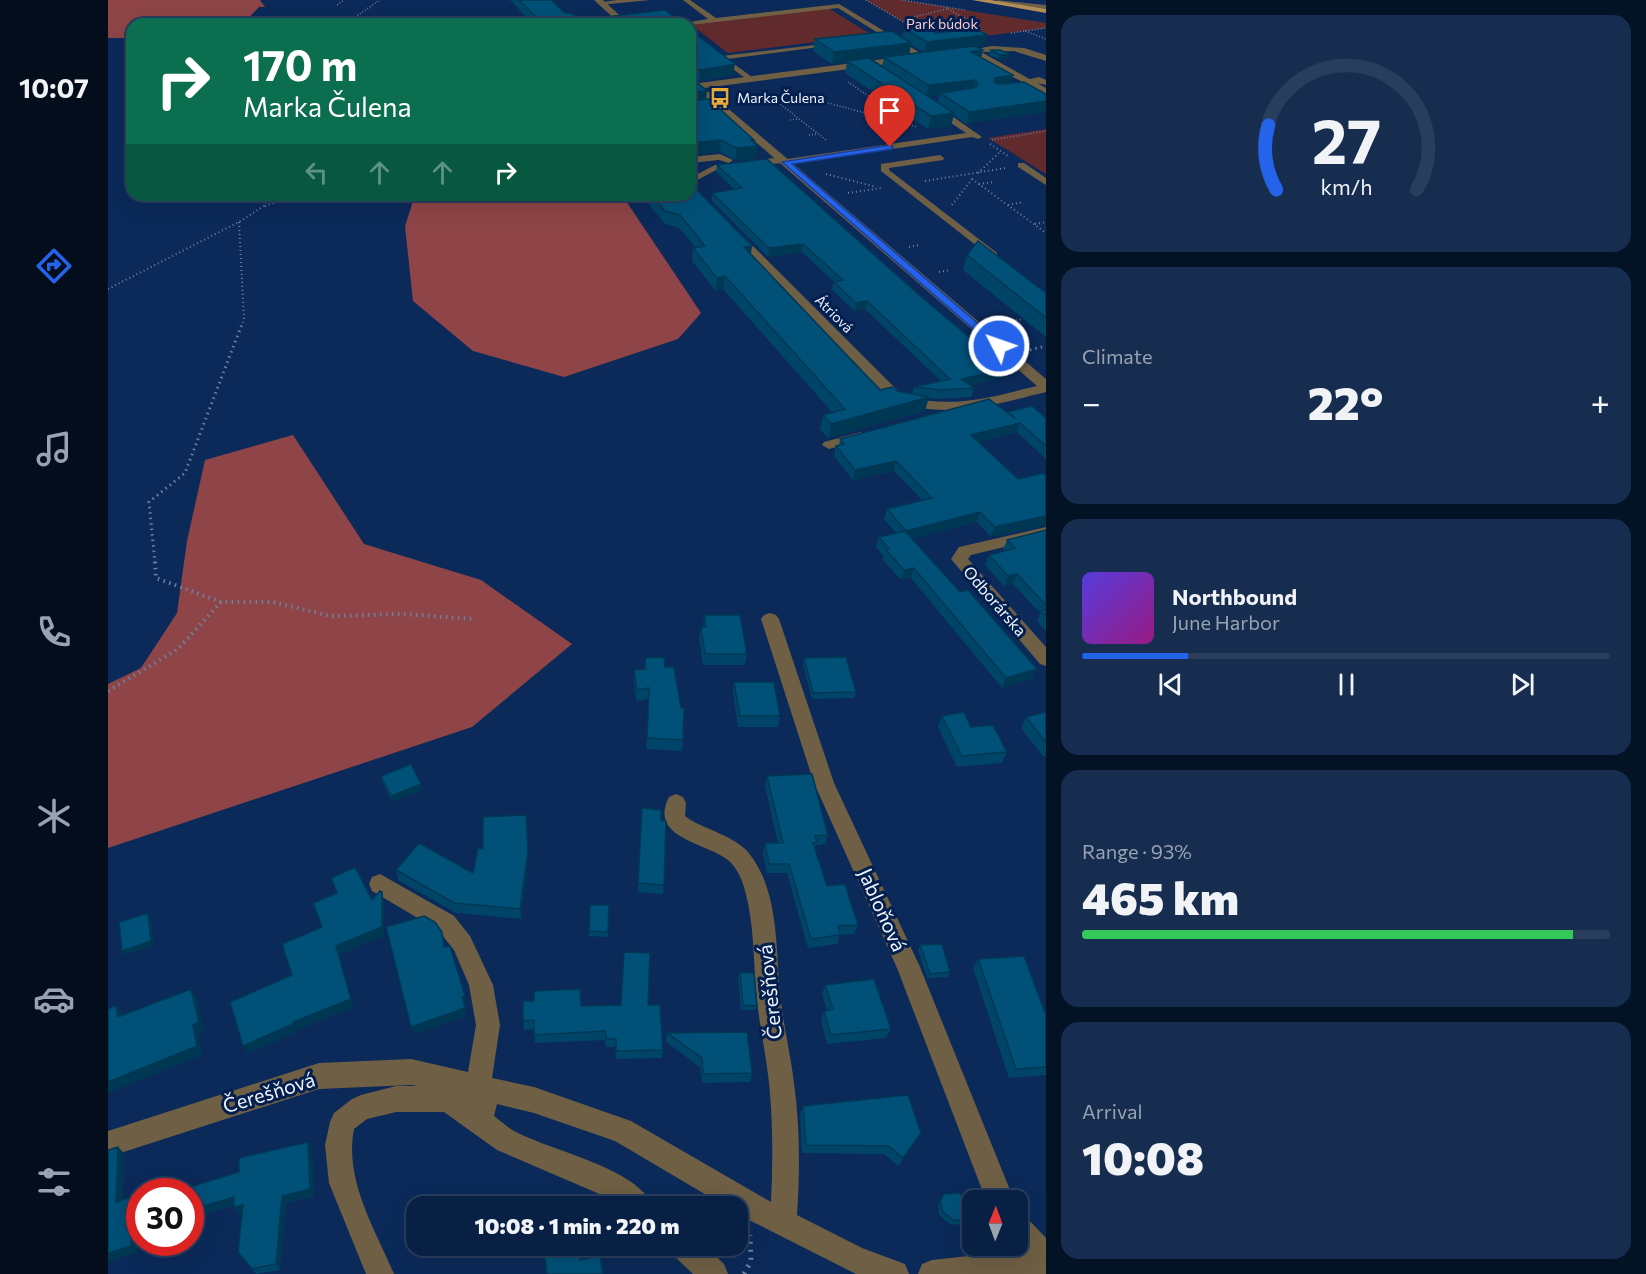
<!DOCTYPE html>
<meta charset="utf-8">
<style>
:root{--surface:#082044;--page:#162d4f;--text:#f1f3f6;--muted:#98a3b2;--line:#293e5d;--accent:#2563eb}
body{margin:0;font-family:Commissioner,sans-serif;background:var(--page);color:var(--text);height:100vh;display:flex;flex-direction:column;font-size:22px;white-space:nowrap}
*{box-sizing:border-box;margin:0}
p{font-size:20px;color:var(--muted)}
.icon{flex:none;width:33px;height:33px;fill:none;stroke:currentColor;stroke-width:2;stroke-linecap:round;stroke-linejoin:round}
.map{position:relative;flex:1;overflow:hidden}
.side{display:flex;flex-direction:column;gap:15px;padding:15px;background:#041225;width:600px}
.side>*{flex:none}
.banner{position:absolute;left:18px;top:18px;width:570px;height:183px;border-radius:18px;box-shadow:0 6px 24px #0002,0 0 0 2px var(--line);background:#0b6e4f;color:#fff;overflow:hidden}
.needle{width:39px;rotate:1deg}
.buttons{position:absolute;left:854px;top:1190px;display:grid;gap:12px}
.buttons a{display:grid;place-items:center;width:66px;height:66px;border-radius:12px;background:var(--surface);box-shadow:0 6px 24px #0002,0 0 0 2px var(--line);font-size:30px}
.speed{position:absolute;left:18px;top:1178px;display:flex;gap:12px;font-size:30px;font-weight:700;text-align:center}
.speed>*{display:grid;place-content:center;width:78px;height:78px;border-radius:50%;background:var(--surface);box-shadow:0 6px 24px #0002,0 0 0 2px var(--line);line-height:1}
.speed .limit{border:9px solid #d22;background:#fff;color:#111}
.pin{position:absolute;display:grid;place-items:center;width:51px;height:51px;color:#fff;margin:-62px -26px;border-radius:50% 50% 50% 0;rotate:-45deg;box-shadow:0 0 6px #0007}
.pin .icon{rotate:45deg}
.me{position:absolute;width:66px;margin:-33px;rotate:311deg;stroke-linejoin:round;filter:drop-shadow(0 0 4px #0008)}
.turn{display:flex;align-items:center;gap:21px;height:126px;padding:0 18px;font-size:27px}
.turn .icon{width:78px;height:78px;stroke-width:2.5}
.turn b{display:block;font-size:42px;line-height:51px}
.lanes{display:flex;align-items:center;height:57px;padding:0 18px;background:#0003;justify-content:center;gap:30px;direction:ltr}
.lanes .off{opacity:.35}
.big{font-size:45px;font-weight:800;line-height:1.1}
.side .card{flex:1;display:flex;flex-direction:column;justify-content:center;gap:9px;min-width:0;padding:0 21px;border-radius:18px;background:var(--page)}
.side .dial{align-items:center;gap:0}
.dial svg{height:156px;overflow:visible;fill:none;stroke:var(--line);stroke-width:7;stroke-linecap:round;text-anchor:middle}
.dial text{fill:var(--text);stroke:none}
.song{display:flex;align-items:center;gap:18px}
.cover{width:72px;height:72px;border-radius:9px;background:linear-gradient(135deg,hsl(250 70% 55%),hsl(310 70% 35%))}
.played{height:6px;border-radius:3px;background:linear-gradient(90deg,var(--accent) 20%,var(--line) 20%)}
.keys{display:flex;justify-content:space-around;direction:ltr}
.heat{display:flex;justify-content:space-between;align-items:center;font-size:33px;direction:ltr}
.charge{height:9px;border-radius:4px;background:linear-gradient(90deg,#34c759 93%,var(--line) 0)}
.trip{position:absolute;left:298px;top:1196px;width:342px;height:60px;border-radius:18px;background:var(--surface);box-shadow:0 6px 24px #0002,0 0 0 2px var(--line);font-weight:800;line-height:60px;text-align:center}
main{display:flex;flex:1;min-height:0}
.tab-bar{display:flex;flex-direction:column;width:108px;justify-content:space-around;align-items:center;background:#030d1b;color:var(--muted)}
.tab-bar .icon{width:42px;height:42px}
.tab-bar .current{color:var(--accent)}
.tab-bar b{font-size:27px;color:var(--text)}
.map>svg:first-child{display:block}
.green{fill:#612b2d}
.forest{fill:#8f4547}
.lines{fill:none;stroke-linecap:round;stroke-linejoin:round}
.path-far4{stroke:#6d819f;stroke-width:1.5;stroke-dasharray:1 2;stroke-linecap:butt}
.path-far3{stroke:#6d819f;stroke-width:2;stroke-dasharray:1 3;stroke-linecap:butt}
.path-far2{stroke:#6d819f;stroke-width:3;stroke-dasharray:1.5 4;stroke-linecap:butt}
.path-far1{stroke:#6d819f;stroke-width:4;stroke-dasharray:1.5 4.5;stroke-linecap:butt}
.path{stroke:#6d819f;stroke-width:5;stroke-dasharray:2 6;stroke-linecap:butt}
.lane{fill:#6f5f44;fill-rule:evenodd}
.street{fill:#6f5f44;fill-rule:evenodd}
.primary{fill:#b28f56;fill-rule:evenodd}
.wall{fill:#004567;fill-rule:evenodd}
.shaded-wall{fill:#003854}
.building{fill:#005078;stroke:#003854;stroke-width:1.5}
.route{fill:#2563eb;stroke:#184099;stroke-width:1.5}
.labels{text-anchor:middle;stroke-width:6;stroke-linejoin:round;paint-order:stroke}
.far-park-label{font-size:14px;fill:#facbcb;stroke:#021f4f}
.far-poi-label{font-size:14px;fill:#f0f4fa;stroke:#021f4f;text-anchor:start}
.far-street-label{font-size:14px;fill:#f0f4fa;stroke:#021f4f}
.street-label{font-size:16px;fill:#f0f4fa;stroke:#021f4f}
.near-street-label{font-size:20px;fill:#f0f4fa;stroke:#021f4f}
</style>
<main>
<nav class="tab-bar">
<b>10:07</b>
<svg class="icon current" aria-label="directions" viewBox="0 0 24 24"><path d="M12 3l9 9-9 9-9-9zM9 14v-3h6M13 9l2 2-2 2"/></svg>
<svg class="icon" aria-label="music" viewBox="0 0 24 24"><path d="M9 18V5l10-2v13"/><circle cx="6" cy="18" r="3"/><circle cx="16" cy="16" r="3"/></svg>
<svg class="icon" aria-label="phone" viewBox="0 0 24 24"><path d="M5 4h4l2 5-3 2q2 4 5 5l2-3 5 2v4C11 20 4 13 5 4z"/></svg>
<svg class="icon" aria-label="climate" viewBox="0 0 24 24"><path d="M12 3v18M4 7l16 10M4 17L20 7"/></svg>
<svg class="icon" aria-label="car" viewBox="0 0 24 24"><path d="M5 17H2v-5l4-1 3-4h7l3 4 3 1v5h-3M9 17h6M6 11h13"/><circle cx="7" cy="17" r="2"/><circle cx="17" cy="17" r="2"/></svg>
<svg class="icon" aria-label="filters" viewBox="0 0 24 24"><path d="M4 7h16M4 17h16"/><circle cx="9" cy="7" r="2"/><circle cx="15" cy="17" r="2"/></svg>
</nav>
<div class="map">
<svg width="938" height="1274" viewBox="0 0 938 1274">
<rect width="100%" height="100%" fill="#0b2a5a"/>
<path class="green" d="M758 0H794L938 23V28L830 42Z
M720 8 764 35 620 53 582 24Z
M938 129V174L880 138Z"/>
<path class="forest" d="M0 0H152L157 7H151L135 24H24V38H0Z
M307 195H514L593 313 570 339 456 377 365 351 305 301 297 226Z
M185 435 256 544 373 580 464 644 364 727 0 848V684L33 668 69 613 79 541 97 460Z"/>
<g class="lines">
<path class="path-far4" d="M758 0 809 30
M794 0 857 10
M229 5 236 0
M840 9 871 26 875 34
M797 19 839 9
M796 20 817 26 853 31
M237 24 272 0
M917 31 938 39
M903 33 938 28
M740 82 798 122
M658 93 718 140
M691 95 809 127
M682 120 690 119
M796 121 806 119
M701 135 710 134
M884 140 938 131"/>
<path class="path-far3" d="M882 144 900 156
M870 173 893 151
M718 174 768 187
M864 179 938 233
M817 181 898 168
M871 184 885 182
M740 193 774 188
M844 205 865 178
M900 205 915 202
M157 206 188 195
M131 222 136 319 134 325
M927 224 938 222
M801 247 812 245
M831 272 842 270
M0 289 131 222 156 206 161 195
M892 323 915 319"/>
<path class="path-far2" d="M922 350 938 346
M47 563 41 502 77 473 134 324"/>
<path class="path-far1" d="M47 562 48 578 113 602H165L222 616 294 614 366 619
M0 691 70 649 113 602"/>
<path class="path" d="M636 1274 643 1261 642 1235"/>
<path class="lane" d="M542 0 492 5 489 3 509 0Z
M575 0H582L608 18 731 4 819 57 812 59 730 8 582 25 569 24 600 19Z
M888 0 938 5V9L891 2Z
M582 32 614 56 724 43 727 45 619 59 644 77 641 81 582 37Z
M931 77 938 80V85C931 83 917 83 914 81Z
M825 107H831L874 137 870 139 864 137 678 165 674 163 608 170 582 184V178L607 165 675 157 679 159 858 133 825 111Z
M612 154 625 160 621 163 611 160 582 163V157Z
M832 155 836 158 835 160 781 168V170L889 253V257H883L773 171V164Z
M910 163H916L938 178V185L910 167Z"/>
<path class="street" d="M486 0H495L521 24H512Z
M884 46 916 48 938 55V61L906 51 873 52 938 88V95L863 54 850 56 846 53Z
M799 56 802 57V61L596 88 938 379V392C881 406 846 418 786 403L621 234 627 231 631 232 796 397C848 408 879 398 929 386L582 85V77L591 83Z
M753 432 760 436 758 439 721 449 714 445 716 442Z
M938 527V537L863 555 860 559 938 647V666L932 664 843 559 851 547Z
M662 613 668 615 671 619 726 783 812 967 906 1200H878L789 968 706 783 653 619 656 615Z
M568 794 575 797 578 803 577 816 581 819C599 830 626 836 640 852 673 892 667 954 673 1002 676 1029 683 1056 686 1083 692 1127 692 1171 689 1215L754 1248 797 1264 801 1274H748L631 1215 630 1206H617L507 1141 426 1113 389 1104 386 1116C393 1121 400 1128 408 1132 444 1151 529 1168 545 1206H511L503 1199 389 1150 336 1112H288L259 1119 246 1129C236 1180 267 1229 286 1274H258L221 1183 217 1145 222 1122 226 1113 244 1099 253 1095 288 1086H310L303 1085 211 1089 0 1157V1131L211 1063 303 1059 360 1072 368 1025 361 985 346 950 330 930 264 891 261 884 264 877 272 874 346 916 362 936 385 985 392 1025 384 1078 426 1087 523 1121 663 1202C665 1162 665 1122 661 1083 658 1055 652 1028 649 1001 645 963 647 924 636 887 633 877 628 867 620 860 597 842 540 838 561 797Z
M909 1214 919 1218 938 1238V1274H810L814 1264 824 1260 878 1254 880 1245H909ZM908 1247 916 1255 906 1254Z
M561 1245H596L616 1264 620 1274H585L565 1255Z"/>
<path class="primary" d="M864 0H883L938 9V13Z"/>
</g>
<path class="wall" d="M402 0H443L457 13 473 20 575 24H425Z
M796 29 828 33 879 35 876 45 867 46 875 50 873 57 905 75 858 124 846 115 843 126 820 129 737 73 739 62 724 64 705 51 707 39 794 37ZM803 45 815 52 801 54ZM776 58 774 67 763 59ZM831 95 830 102 821 96Z
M582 30 625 75 592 81 582 76 599 99 646 140V143L650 146 648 158 627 160 612 152 582 155Z
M883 50 901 54 899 58 891 59 881 55Z
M609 165 810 294 899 369 896 377 862 385 866 388 863 397 831 399 820 398 817 411 720 438 712 429 715 415 724 412 616 290 608 291 584 261 585 248 587 247 571 228 557 224 533 195H582L643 254 772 390 789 391 804 394 806 387 833 381 757 309 747 311 724 290 726 282 694 252 660 257 604 201V193L626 189 608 172Z
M859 255 938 293V337L855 270Z
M900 412 938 418V459L909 432 871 442 910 479 883 537 869 522 804 538 924 679 894 688 803 578 793 580 775 560 776 556 768 547 771 537 788 533 776 519 779 509 814 500 786 471 745 480 726 456 728 446H731L732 439 900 413Z
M938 530V631L929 621 932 613 905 584 896 586 877 565 881 555 896 551 895 550 899 540Z
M596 615 639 654 637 665H595L591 638 593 627H595Z
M537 658 557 667 575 740 574 751 538 749 541 699 528 701 526 681V670L536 669Z
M696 658 748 692 746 698 704 699 695 664Z
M626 682 672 716 670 727H630L625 693Z
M938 712V756H935L913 728 918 717Z
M834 716 863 727 899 752 894 763 849 767 830 727Z
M273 776 313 784 314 790 284 802 274 781Z
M659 776 720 835 717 844 708 845 707 848 719 886 750 925 746 934 732 935 729 944 700 948 679 873H659L655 853 657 843H670L657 786Z
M534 808 553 820 556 885 555 894 530 892Z
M420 861 413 919 348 913 290 880 288 870 365 873Z
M501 905 500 937 481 936V931Z
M812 945 842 972 840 977 819 978 810 950Z
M870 959 938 1015V1075L901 1078 865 968Z
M632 972 649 1006 648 1010H633L630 977Z
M717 985 783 1029 778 1038 719 1044 713 1020 716 1011 719 1010 714 994Z
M426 1001 473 1006 540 1005 555 1050 554 1058 508 1059 507 1047H498L497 1040 427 1043 426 1029 416 1030 415 1021Z
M559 1033 644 1073 642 1082 594 1083 592 1067 558 1042Z
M695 1106 808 1141 790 1166 776 1154 694 1153 692 1114Z
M200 1142 204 1149 206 1196 178 1203 172 1270 148 1274 130 1252 134 1213 131 1214 126 1205 82 1218V1191L131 1172Z
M836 1194 864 1214 856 1225 842 1224 832 1216 830 1206 833 1198Z"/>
<path class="shaded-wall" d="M879 35 876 45 816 53 819 42Z
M803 43 801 55 741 62 739 61V62L724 64 726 52Z
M875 50 872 62 863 52Z
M901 54 899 58 891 59 892 55Z
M627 64 625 75 592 81V70Z
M905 75 902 87 884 90 887 78Z
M868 80 865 92 832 93 831 95 818 97 820 85Z
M599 91 598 102 582 104 583 92Z
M938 101V112L858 124 861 112Z
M846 113 843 126 820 129 823 116Z
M613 140 612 152 582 155 583 143Z
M643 140H646V146H650L648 158 627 160 628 148Z
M695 244 694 252 660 257 661 248Z
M644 246 642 259 636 247Z
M617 276 616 290 608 291 609 278Z
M759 301 757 309 747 311 748 303Z
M899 369 896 377 851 388 853 379Z
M821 397 817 411 720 438 723 424Z
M912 423 909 432 860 445 863 435Z
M788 461 786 471 745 480 747 470Z
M872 512 869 522 795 541 798 531Z
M938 516V526L883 537 887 527Z
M806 568 803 578 793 580 796 570Z
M909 574 905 584 896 586 900 576Z
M929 669 924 679 894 688 898 678Z
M313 784 314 790 284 802 283 796Z
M418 815 420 861 413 919 412 909Z
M274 892 276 901V936L231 955 246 1007 188 1030 185 1022 228 946Z
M40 913 43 918 46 946 17 955 14 951Z
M83 989 89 998 96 1032 90 1034 94 1055 0 1093V1082L85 1025Z
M357 996 358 1005 355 1006 354 997Z
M8 1005 15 1015 17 1026 10 1017Z
M357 1008 358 1016 305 1035 303 1027Z
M185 1024 189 1032 139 1054 135 1046Z
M200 1142 204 1149 206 1196 178 1203 172 1270 168 1264 174 1196Z
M10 1147 17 1154 14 1209 8 1202Z
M23 1197 29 1204V1216L23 1210Z
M126 1197 131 1203 82 1218V1210Z
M135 1205 140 1212 131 1214 126 1207Z
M32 1230V1239L30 1240V1252L0 1262V1253L23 1234Z"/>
<path class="building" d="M411 0H443L457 13H463L473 20 557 10 575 24H435Z
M816 26 828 33 867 28 879 35 819 42 796 29Z
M582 30 627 64 592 70 582 65Z
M784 31 803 43 726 52 707 39Z
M866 46 875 50 863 52 905 75 887 78 886 82 891 84 916 82 938 94V101L861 112 832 93 865 88 870 85 868 80 820 85 776 57Z
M883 50H892L901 54 892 55Z
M761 58 846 113 823 116 739 61Z
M582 76 599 91 583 92 582 94Z
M601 99 646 140H643L650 146 628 148 613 140 583 143 582 144V100L583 101Z
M659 159 810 294 899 369 853 379 866 388 834 390 806 387 842 379 759 301 748 303 726 282 735 280 695 244 661 248 604 193 634 188 609 165Z
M589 190 644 246 636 247 772 390 784 387 789 391 821 397 723 424 715 415 737 409 617 276 609 278 585 248 597 246 572 215 557 211 544 195H582V192Z
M870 241 938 293V318L859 255Z
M881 399 908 419 900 412 924 406 938 418V446L912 423 863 435 910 479 935 473 938 476V516L887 527 872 512 798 531 779 509 824 498 788 461 747 470 728 446 736 444 732 439Z
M938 530V605L909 574 900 576 881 555 907 548 899 540Z
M797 531 852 592 860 590 929 669 898 678 806 568 796 570 778 550 781 549 771 537Z
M938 609V616L933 611Z
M596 615H632L639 654H597L593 627H598Z
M556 657 557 667H566L573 708H576L575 740 539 738 541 688 529 690 526 670 538 669 537 658Z
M738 657 748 692 705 693 696 658Z
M626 682H666L672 716H632Z
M856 712 863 727 885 725 899 752 854 756 834 716Z
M938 712V742L918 717Z
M303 764 313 784 283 796 273 776Z
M704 774 720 835 707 836 709 842 705 843 719 886 737 884 750 925 730 926 732 935 703 939 681 864H661L657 843H675L659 776Z
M534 808 553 810V820L558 821 556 885 530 883Z
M418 815 420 851 412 909 346 903 288 870 311 843 365 873 370 848 375 849V817Z
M247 867 264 900 272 891 274 892V927L228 946 243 999 185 1022V1024L135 1046 122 1002 184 975 174 944 214 927 205 903 229 893 223 878Z
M482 905H501L500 932 481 931Z
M40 913 43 941 14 951 11 922Z
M316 916 327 922 334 932 336 947 342 946 357 996 354 997 357 1008 303 1027 278 927Z
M834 944 842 972 822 974 812 945Z
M516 952 542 953 540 1005H552L555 1050 508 1051V1039H498V1031L426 1035V1020L415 1021V1001H426V991L472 989 473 1006 513 1005Z
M916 956 938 1015V1067L908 1069 870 959Z
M632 972 646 973 649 1006 635 1005Z
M766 979 783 1029 723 1035 716 1011 725 1009 717 985Z
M83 989 91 1022 85 1025 89 1046 0 1082V1009L8 1005 10 1017Z
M639 1032 644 1073 595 1074 594 1058 559 1033Z
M800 1095 813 1133 795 1158 781 1146 698 1145 695 1106Z
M200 1142 202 1189 174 1196 168 1264 144 1269 130 1252 135 1205 126 1207V1197L82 1210V1191H69L131 1172V1158Z
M10 1147 8 1202 23 1197V1210L32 1206V1230L23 1234V1246L0 1253V1150Z
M851 1193 863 1201 864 1214 859 1221 845 1220 835 1212 832 1202 836 1194Z
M470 1245 472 1260 492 1256 495 1274H439L436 1252Z"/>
<path class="route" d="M782 145 785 147 784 149 684 164 894 344V348H887L674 162Z"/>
<defs>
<symbol id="bus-bare" viewBox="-9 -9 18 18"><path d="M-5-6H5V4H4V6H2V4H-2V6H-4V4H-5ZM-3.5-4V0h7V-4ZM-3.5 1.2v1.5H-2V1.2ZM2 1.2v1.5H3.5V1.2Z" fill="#e8ab37" stroke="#021f4f" stroke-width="2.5" paint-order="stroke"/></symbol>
</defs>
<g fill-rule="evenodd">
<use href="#bus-bare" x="597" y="83" width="30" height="30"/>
</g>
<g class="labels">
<g class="far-park-label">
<text x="834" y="29">Park búdok</text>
</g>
<g class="far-poi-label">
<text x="629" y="103">Marka Čulena</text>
</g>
<g class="far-street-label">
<text transform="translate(726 314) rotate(45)" y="5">Átriová</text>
</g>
<g class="street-label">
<text transform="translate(887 601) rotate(49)" y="6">Odborárska</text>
</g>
<g class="near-street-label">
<text transform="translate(774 910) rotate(66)" y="7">Jabloňová</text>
<text transform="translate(662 992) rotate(-96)" y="7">Čerešňová</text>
<text transform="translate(161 1093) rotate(-17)" y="7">Čerešňová</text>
</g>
</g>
</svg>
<div class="buttons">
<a><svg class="needle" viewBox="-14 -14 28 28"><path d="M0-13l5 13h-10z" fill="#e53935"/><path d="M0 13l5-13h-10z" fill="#98a3b2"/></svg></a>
</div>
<div class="speed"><div class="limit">30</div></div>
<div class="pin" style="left:782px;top:147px;background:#d93025"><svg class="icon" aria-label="arrive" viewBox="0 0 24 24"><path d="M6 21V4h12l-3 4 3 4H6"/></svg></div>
<svg class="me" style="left:891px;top:346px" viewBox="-20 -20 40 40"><circle r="17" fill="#2563eb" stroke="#fff" stroke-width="3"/><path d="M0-11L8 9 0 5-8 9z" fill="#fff"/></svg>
<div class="trip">10:08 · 1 min · 220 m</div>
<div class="banner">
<div class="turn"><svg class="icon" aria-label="right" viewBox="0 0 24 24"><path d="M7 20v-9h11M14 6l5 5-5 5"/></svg><div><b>170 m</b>Marka Čulena</div></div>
<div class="lanes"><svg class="icon off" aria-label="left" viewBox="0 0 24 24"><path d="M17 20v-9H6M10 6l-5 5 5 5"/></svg><svg class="icon off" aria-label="ahead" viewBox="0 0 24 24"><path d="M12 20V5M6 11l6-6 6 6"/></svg><svg class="icon off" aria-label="ahead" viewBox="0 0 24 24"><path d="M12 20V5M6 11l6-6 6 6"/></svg><svg class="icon" aria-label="right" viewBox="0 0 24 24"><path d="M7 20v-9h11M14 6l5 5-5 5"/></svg></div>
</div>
</div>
<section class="side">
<div class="card dial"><svg viewBox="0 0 100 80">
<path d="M14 69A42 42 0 1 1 86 69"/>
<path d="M14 69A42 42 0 0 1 10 36" stroke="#2563eb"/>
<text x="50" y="56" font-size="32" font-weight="700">27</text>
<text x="50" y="72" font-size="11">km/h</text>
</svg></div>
<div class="card"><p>Climate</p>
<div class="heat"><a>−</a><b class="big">22°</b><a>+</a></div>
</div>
<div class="card">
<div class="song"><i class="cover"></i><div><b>Northbound</b><p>June Harbor</p></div></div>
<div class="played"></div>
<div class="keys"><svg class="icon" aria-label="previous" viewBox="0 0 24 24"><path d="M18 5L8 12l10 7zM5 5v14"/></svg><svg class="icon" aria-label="pause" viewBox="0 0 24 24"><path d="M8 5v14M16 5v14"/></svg><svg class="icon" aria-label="next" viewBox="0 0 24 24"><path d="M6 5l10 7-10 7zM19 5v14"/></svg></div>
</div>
<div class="card"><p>Range · 93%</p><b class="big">465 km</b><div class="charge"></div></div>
<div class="card"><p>Arrival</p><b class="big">10:08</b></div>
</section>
</main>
